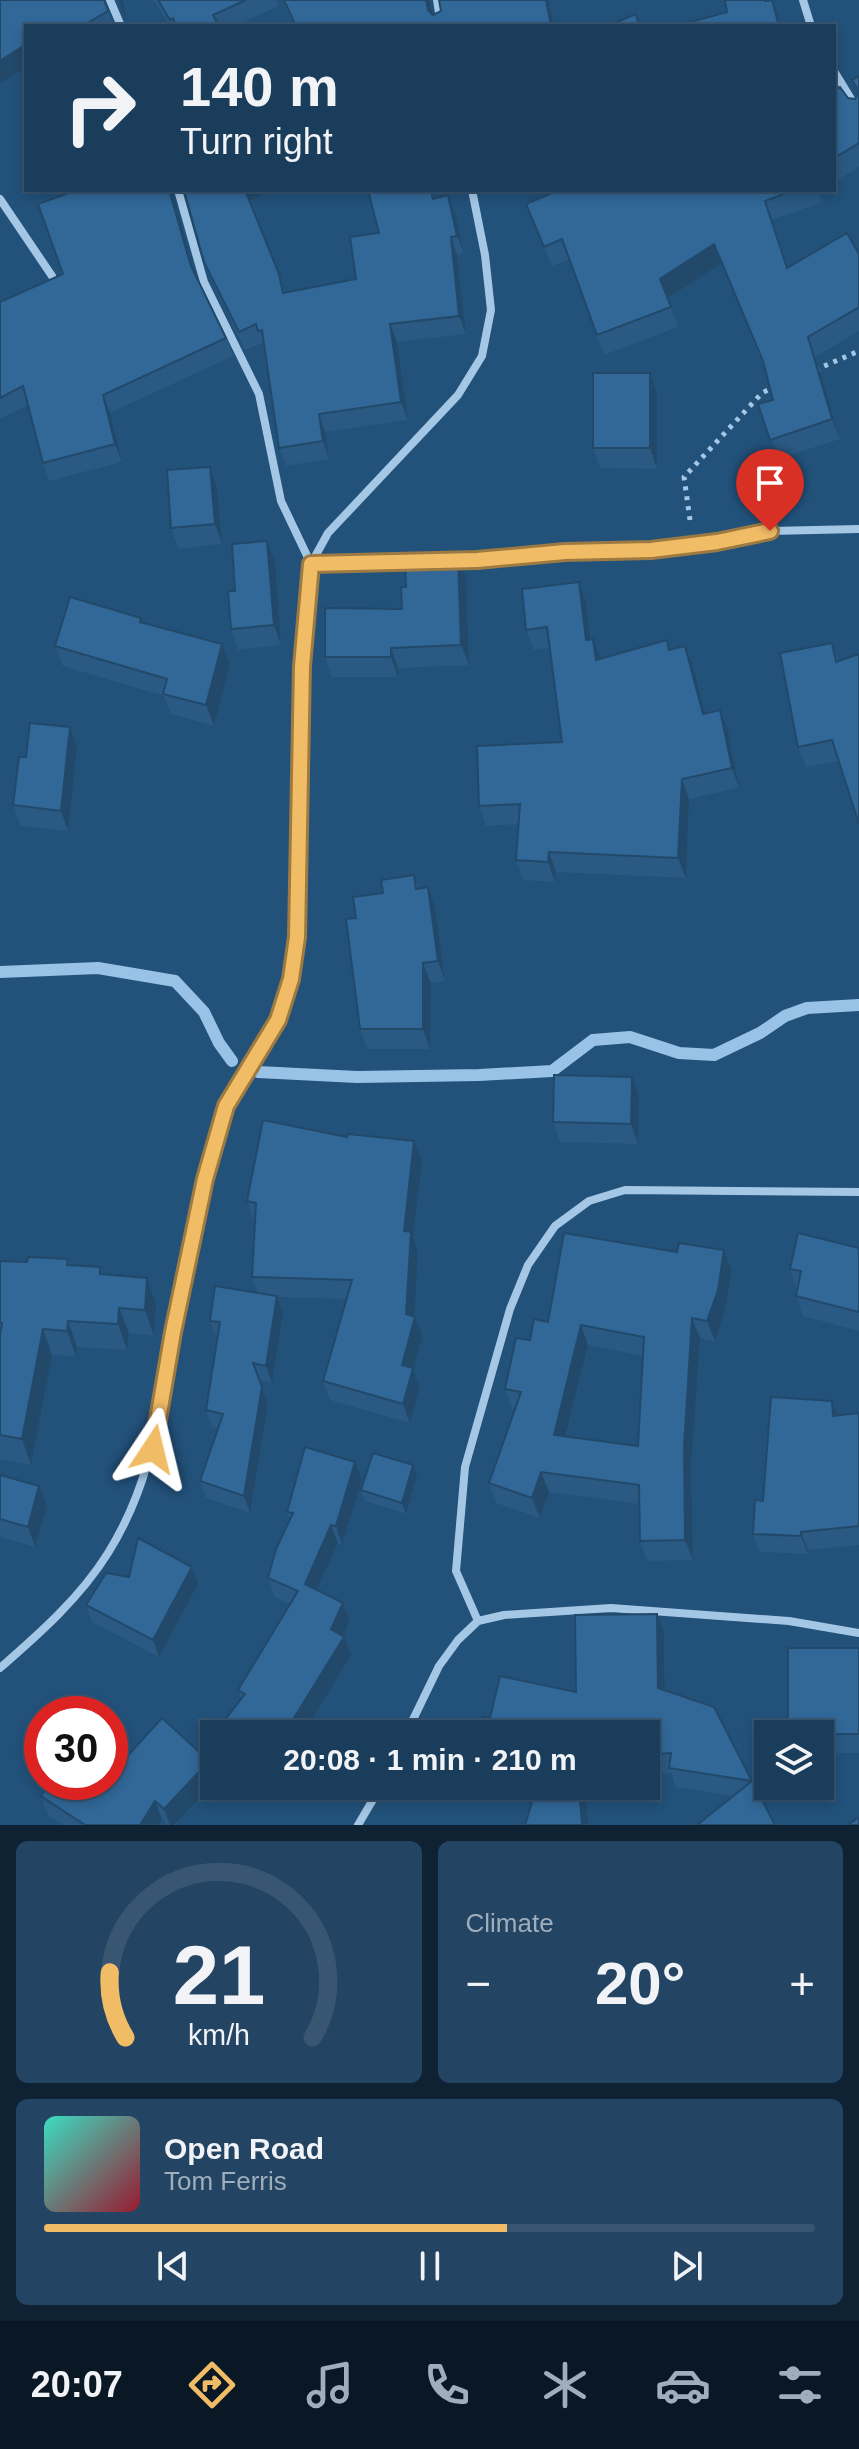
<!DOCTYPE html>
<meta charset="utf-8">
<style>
:root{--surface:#1a3d5c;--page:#234462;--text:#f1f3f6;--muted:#9faebb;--line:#385672;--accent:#f1bc66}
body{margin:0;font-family:Arial,sans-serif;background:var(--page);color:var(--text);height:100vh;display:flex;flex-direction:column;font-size:30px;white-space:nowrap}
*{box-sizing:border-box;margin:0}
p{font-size:26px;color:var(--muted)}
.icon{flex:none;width:44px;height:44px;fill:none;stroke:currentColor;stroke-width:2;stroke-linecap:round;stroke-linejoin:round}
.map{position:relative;height:1825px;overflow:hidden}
.panel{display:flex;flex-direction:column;gap:16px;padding:16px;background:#0e2233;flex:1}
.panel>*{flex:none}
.top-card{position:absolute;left:24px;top:24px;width:812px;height:168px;border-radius:0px;box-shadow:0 4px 12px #0003,0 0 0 2px var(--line);background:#1a3d5c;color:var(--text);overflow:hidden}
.controls{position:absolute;left:754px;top:1720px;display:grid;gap:16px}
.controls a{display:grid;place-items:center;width:80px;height:80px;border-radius:0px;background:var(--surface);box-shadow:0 4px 12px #0003,0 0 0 2px var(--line);font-size:40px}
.speed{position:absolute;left:24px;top:1696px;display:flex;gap:16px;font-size:40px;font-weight:700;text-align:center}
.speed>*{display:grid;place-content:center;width:104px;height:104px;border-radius:50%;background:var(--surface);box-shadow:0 4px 12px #0003,0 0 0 2px var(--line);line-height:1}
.speed .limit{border:12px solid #d22;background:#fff;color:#111}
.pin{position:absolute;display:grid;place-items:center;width:68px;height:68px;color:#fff;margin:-82px -34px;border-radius:50% 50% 50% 0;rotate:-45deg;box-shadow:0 0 8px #0007}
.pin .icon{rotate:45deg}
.me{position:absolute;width:88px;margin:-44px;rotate:10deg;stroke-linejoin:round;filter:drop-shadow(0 0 6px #0008)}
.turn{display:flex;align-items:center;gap:28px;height:168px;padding:0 24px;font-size:36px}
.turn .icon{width:104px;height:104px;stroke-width:2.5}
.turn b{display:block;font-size:56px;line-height:68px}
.big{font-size:60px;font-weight:700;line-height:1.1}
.panel .widget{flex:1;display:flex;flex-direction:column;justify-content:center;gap:12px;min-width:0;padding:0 28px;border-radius:12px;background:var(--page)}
.panel .dial{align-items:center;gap:0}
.dial svg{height:208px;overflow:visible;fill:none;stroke:var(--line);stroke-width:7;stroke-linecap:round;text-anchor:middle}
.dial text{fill:var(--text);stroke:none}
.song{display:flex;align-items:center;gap:24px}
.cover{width:96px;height:96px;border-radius:12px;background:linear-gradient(135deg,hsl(170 70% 55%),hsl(350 70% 35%))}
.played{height:8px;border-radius:4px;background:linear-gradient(90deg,var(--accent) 60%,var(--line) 60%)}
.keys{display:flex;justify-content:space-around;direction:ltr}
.heat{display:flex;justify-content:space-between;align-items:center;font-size:44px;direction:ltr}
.panel .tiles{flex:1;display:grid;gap:16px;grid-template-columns:1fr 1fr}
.widget:last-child{grid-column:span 2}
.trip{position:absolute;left:200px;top:1720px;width:460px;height:80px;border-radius:0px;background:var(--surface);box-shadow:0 4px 12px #0003,0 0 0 2px var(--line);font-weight:700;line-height:80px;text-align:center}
.tab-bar{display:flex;height:128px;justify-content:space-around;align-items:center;background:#0a1825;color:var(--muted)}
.tab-bar .icon{width:56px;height:56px}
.tab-bar .active{color:var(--accent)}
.tab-bar b{font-size:36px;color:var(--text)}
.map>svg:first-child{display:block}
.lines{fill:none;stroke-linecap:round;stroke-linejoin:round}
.stream{stroke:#98c3e6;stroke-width:12}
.path{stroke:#a4c7e5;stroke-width:5;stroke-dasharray:4 6;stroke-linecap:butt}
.minor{stroke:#a4c7e5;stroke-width:8}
.wall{fill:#2a5983;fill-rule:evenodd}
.shaded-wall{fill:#22496a}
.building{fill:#316898;stroke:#22496a;stroke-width:2;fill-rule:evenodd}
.route-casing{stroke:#9d7a42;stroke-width:20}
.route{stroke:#f1bc66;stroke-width:14}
</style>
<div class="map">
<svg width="859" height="1825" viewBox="0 0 859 1825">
<rect width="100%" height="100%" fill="#22517a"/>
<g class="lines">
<path class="stream" d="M0 972 98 968 175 981 204 1012 219 1043 232 1061
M258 1072 357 1077 479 1075 552 1071 593 1040 630 1037 679 1053 714 1055 760 1033 785 1016 807 1008 859 1005"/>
<path class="path" d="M815 370 859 351
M690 520 684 477 762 393 776 386"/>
<path class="minor" d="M110 0 121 26
M437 0 441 26
M803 0 811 26
M834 71 859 112
M178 190 204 282 259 394 281 501 311 564 416 562
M0 199 52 276
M450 561 565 552 651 550 717 542 770 531 859 529
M478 1621 456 1571 465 1467 510 1309 528 1265 555 1226 589 1201 625 1190 859 1192
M0 1668C39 1634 80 1598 108 1553 153 1481 158 1414 173 1333 186 1259 199 1180 225 1108 237 1076 264 1051 278 1019 289 993 293 965 297 937L302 666 311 564 328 533 458 395 482 356 491 310 485 255 472 190
M406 1734 439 1666 458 1640 478 1621 504 1615 611 1608 789 1621 859 1633
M358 1825 381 1786"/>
</g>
<path class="wall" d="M0 0 104 1 114 26H26V67L0 84Z
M154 0H277L279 6 235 26H170Z
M283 0H430L433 15 441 11 439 0H548L554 26H294Z
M859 76V167L834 182V91L848 98 855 99 858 94 852 80Z
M184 190H268L250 202 285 293 356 279 379 233 368 190H433L435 198 448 195 455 213 464 253 457 255 466 334 397 342 408 420 325 432 329 459 286 466 279 448 265 349 262 343 245 350 211 279 204 262Z
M559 190H819L818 191 822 202 772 220 788 267 859 254V331L815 357 840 439 778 459 758 404 773 400 764 368 722 263 668 299 678 327 604 355 569 259 552 266 526 204Z
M171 192 194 273 226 338 233 356 110 413 122 462 49 481 43 463 28 405 0 419V302L63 274Z
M650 373 657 393V469L600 468 593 448Z
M210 467 217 487 222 544 178 549 171 528Z
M275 561 281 645 238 650 231 629 235 591Z
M466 578 469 665 398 668V677H332L325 657 402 609 406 587Z
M586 602 591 639H593L600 658 670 650 693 666 705 713 728 730 739 788 689 799 686 878 556 872 555 882 523 880 516 860 519 824 486 826 479 806 562 742 550 648 534 650 526 630Z
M141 618 142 622 222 644 230 664 214 726 171 714 164 696 63 666 55 646Z
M832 643 839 661V761L806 767 798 747Z
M70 727 77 747 68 831 21 826 13 805Z
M414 875 419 888 428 887 435 907 445 981 431 983 430 1049H367L360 1029 356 918 383 893Z
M639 1097 638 1144 560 1142 553 1122Z
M347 1137 414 1141 422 1161 413 1237 418 1252 414 1316 423 1336 413 1370 420 1388 410 1423 330 1400 323 1381 346 1299 278 1297 283 1313 272 1383 260 1380 268 1404 250 1513 206 1498 200 1481 218 1428 212 1427 206 1410 217 1338 210 1321 258 1293 252 1277 255 1221H254L247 1201Z
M859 1248V1331L803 1316 796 1296 797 1289 790 1269Z
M724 1250 732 1271 725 1310 715 1341 700 1338 691 1467 693 1560 647 1561 640 1541 639 1504 549 1492 540 1518 496 1503 489 1483 515 1410 512 1409 505 1389 548 1322 677 1252ZM588 1345 643 1356 638 1446 566 1437Z
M68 1259 70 1265 103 1274 147 1278 156 1304 154 1336 129 1333 127 1350 77 1347 76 1356 52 1355 31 1465 0 1459V1261L27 1262Z
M859 1413V1545L808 1550V1554L760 1552 753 1534 763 1501 837 1416Z
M0 1475 39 1486 47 1506 35 1547 0 1537Z
M417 1476 406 1514 365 1501 361 1490Z
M362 1480 342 1545 338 1543 317 1590 350 1622 343 1636 351 1655 303 1734H214L241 1699 238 1690 290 1604 275 1597 268 1578 290 1520 287 1512Z
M129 1577 198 1584 159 1657 92 1622 86 1605Z
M664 1633 665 1690 714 1707 775 1825 733 1796 676 1787 671 1773 646 1775V1734L490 1718 576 1692Z
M859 1648V1753H820V1734Z
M214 1735V1757L208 1742Z
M209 1761 214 1774V1782L174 1825H167L162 1820 158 1825H63L48 1815 41 1796 112 1773Z
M249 1786H265L259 1794Z
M486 1786H585L534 1797Z"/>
<path class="shaded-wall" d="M119 0H123L126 21Z
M426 0H430L434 26 428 10Z
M546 0H548L554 26H551Z
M26 44V67L0 84V61Z
M169 190H172L197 284 191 266Z
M245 190H268L249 202Z
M448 195 455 213 464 253 457 236Z
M451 237 457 255 466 334 459 316Z
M714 244 722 263 667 299 660 279Z
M390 324 397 342 408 420 401 402Z
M808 337 815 357 840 439 832 419Z
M650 373 657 393V469L650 448Z
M103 395 110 413 122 462 115 444Z
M319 414 325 432 329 459 323 441Z
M210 467 217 487 222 544 215 524Z
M267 541 275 561 281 645 274 625Z
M458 557 466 578 469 665 461 645Z
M579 582 586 602 593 660 586 640Z
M593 639 601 659 596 660Z
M222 644 230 664 214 726 206 705Z
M685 646 693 666 710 734 703 714Z
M391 648 398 668V677L391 657Z
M720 710 728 730 739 788 732 768Z
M70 727 77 747 68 831 61 811Z
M682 779 689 799 686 878 678 858Z
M549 852 556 872 555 882 548 862Z
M428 887 435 907 445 981 438 961Z
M423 963 431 983 430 1049 423 1029Z
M632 1077 639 1097 638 1144 631 1124Z
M414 1141 422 1161 413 1237 418 1252 414 1322 415 1317 423 1336 413 1370 420 1388 410 1423 403 1404 402 1365 404 1231Z
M724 1250 732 1271 725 1310 715 1341 707 1321Z
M147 1278 156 1304 154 1336 145 1310Z
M277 1296 283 1313 272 1383 266 1366Z
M119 1308 129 1333 127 1350 118 1324Z
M692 1318 700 1338 691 1467 693 1560 685 1540 684 1447Z
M68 1321 77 1347 76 1356 67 1331Z
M581 1325 588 1345 561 1455 554 1435Z
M43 1329 52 1355 31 1465 22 1439Z
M262 1387 268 1404 250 1513 244 1496Z
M832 1401 839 1420 833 1416Z
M355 1462 362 1480 342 1545 336 1526Z
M413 1465 417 1476 406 1514 402 1503Z
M541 1472 549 1492 540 1518 532 1498Z
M39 1486 47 1506 35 1547 28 1527Z
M331 1525 338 1543 311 1602 305 1584Z
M801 1532 808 1550V1554L801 1536Z
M192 1567 198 1584 159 1657 153 1640Z
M343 1603 350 1622 337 1647 331 1629Z
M657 1614 664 1633 665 1708 658 1688Z
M344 1637 351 1655 303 1734H284Z
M209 1761 214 1774V1782L174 1825H170L164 1809Z
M256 1786H265L259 1794Z
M579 1786H585L588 1825H582Z
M155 1801 162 1820 158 1825H140Z"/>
<path class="building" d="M0 0H104L108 11 82 26H59L57 24 54 26H26V44L0 61Z
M158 0H246L213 15 219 26H176L173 18 170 20Z
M284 0H426L428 10 433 15 441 11 439 0H546L551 26H296Z
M725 0H765V1L772 0 779 26H683V24L727 12Z
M636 14 639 26H607Z
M859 76V143L834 158V91L840 87 848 98 855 99 859 91 852 80Z
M77 190H169L191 266 226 338 103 395 115 444 43 463 23 386 0 398V302L63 274 38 204Z
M184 190H245L279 274 283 293 356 279 350 237 379 233 368 190H431L433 199 448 195 457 236 451 237 459 316 390 324 401 402 319 414 323 441 279 448 262 330 258 331 256 324 239 332 204 262Z
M559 190H794L765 201 787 268 847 233 859 254V307L808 337 832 419 770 440 758 404 773 400 763 361 714 244 660 279 671 307 597 335 562 239 544 247 526 204Z
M593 373H650V448H593Z
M210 467 215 524 171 528 167 470Z
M267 541 274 625 231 629 228 591H235L232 544Z
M458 557 461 645 391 648V657H325V608L402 609 401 587H406L405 560Z
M579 582 586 640 593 639 596 660 667 640 669 650 685 646 703 714 720 710 732 768 682 779 678 858 549 852 548 862 516 860 520 804 479 806 477 746 562 742 547 627 526 630 522 589Z
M70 597 141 618 140 622 222 644 206 705 163 694 167 679 55 646Z
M832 643 836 662 859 654V824L832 740 798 747 780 653Z
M30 723 70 727 61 811 13 805 19 757H26Z
M414 875 416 889 428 887 438 961 423 963V1029H360L346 919 356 918 353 897 383 893 381 880Z
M554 1075 632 1077 631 1124 553 1122Z
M263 1120 347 1137 348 1134 414 1141 404 1231 411 1232 406 1314 415 1317 402 1365 413 1368 403 1404 323 1381 352 1280 252 1277 256 1203 247 1201Z
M564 1233 677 1252 679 1243 724 1250 718 1290 707 1321 692 1318 684 1447 685 1540 640 1541 639 1485 541 1472 532 1498 489 1483 521 1392 505 1389 516 1338 530 1340 534 1319 548 1322ZM581 1325 644 1337 638 1446 554 1435Z
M798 1233 859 1248V1312L796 1296 801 1271 790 1269Z
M28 1257 68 1259 67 1265 100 1267V1274L147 1278 145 1310 119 1308 118 1324 68 1321 67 1331 43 1329 22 1439 0 1435V1335L2 1323H0V1261L27 1262Z
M215 1286 277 1296 266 1366 253 1363 262 1387 244 1496 200 1481 223 1414 206 1410 220 1322 210 1321Z
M771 1397 832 1401 833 1416 859 1413V1526L801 1532V1536L753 1534 755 1500 763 1501Z
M305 1447 355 1462 336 1526 331 1525 305 1584 343 1603 331 1629 344 1637 284 1734H214L245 1694 238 1690 298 1591 268 1578 276 1549 293 1513 287 1512Z
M373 1453 413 1465 402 1503 361 1490Z
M0 1475 39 1486 28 1527 0 1519Z
M138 1538 192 1567 153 1640 86 1605 106 1573 129 1577Z
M657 1614 658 1688 714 1707 752 1781 669 1768 671 1753 646 1755V1734H480L483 1717 490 1718 500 1676 576 1692 575 1615Z
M788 1648H859V1734H788Z
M162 1718 209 1761 164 1809 155 1801 140 1825H85L41 1796 50 1782H110V1772L112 1773Z
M214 1735V1746L208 1742Z
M752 1781 775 1825H697Z
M537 1786H579L582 1825H525Z
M859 1817V1825H848Z"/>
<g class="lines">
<defs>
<path id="route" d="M153 1449 173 1332 205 1179 226 1106 278 1020 291 979 297 937 302 666 311 564 477 560 565 552 651 550 717 542 770 531"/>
</defs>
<use href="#route" class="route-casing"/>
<use href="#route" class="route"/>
</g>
</svg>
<div class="controls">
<a><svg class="icon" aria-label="layers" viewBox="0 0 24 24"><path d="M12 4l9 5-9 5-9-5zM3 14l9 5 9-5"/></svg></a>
</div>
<div class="speed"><div class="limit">30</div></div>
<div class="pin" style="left:770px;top:531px;background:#d93025"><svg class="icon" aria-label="arrive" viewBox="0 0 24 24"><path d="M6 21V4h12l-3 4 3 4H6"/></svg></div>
<svg class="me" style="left:153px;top:1449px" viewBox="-20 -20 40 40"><path d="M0-17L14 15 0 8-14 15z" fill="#f1bc66" stroke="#fff" stroke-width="4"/></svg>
<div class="trip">20:08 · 1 min · 210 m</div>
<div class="top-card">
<div class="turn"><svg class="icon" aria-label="right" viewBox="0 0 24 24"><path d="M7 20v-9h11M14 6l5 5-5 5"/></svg><div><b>140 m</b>Turn right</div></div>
</div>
</div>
<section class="panel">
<div class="tiles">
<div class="widget dial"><svg viewBox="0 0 100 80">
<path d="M14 69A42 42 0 1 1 86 69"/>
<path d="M14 69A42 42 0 0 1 8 44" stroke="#f1bc66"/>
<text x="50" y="56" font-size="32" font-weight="700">21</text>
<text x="50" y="72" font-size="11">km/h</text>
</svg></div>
<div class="widget"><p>Climate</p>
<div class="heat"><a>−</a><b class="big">20°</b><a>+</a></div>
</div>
<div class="widget">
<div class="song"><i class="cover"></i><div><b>Open Road</b><p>Tom Ferris</p></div></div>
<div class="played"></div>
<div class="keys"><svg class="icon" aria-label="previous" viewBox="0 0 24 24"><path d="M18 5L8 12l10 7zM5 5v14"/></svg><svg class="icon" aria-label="pause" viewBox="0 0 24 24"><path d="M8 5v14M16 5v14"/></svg><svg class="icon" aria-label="next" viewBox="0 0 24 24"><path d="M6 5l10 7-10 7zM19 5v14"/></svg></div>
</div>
</div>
</section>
<nav class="tab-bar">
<b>20:07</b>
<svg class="icon active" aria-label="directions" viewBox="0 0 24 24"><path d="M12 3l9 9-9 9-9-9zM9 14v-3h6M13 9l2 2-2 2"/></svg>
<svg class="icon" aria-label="music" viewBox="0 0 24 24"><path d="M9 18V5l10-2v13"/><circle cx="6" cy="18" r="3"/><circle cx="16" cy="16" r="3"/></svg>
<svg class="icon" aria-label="phone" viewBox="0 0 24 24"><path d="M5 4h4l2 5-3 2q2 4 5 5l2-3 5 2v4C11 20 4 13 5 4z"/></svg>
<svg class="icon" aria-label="climate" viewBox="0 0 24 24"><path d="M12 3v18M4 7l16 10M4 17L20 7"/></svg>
<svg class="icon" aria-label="car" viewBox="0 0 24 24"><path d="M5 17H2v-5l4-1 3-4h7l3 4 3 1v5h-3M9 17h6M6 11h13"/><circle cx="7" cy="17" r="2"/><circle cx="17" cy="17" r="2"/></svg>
<svg class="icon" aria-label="filters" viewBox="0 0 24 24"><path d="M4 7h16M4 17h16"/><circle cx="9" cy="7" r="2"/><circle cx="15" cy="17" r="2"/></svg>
</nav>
